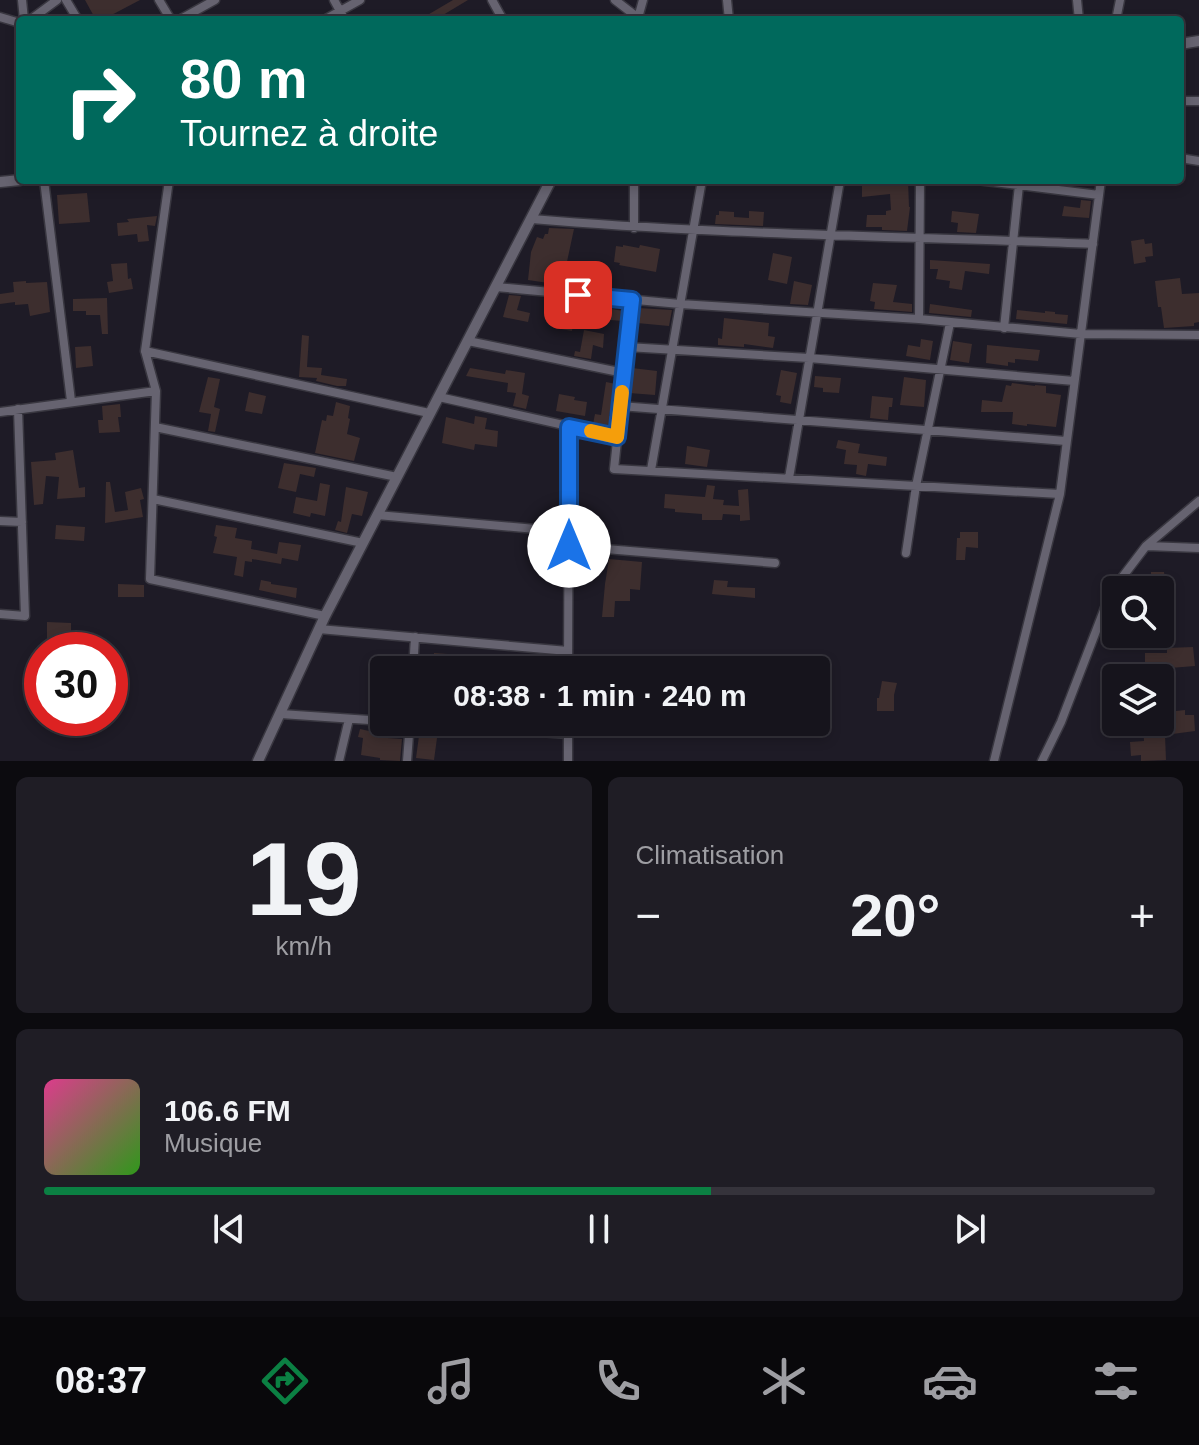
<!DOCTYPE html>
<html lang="fr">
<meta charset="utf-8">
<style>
:root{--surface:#16141c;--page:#1f1d25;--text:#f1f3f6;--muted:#9e9ea3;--line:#35333b;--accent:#0b8043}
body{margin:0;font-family:Arial,sans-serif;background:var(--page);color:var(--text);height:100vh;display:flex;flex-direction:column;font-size:30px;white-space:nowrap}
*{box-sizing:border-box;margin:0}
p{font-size:26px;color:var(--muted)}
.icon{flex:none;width:44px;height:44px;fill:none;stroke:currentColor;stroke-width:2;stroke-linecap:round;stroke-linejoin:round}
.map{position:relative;height:761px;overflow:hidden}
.drawer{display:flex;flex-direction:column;gap:16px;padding:16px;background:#0c0b0f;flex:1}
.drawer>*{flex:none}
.guide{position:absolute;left:16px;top:16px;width:1168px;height:168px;border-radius:8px;box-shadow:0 4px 12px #0003,0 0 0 2px var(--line);background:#00695c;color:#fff;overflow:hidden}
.tools{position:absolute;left:1102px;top:576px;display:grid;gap:16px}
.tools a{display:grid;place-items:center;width:72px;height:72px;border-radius:8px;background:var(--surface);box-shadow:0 4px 12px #0003,0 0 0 2px var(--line);font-size:40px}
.speed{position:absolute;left:24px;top:632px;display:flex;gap:16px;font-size:40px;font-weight:700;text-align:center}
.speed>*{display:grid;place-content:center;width:104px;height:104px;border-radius:50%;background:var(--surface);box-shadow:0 4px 12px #0003,0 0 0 2px var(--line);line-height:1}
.speed .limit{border:12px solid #d22;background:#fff;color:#111}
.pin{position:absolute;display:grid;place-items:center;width:68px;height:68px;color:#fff;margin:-34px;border-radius:16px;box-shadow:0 4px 12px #0006}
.me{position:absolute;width:88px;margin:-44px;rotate:0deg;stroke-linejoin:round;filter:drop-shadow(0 0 6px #0008)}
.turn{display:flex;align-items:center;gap:28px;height:168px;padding:0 32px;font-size:36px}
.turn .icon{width:104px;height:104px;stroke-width:2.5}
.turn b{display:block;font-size:56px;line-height:68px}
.big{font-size:60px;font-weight:700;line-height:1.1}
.drawer .card{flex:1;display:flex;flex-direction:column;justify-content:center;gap:12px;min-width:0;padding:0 28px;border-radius:12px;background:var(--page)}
.drawer .dial{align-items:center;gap:0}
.dial b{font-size:104px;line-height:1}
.song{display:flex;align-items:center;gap:24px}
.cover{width:96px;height:96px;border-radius:12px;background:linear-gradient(135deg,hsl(330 70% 55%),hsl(110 70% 35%))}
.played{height:8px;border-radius:4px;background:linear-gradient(90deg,var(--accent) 60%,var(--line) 60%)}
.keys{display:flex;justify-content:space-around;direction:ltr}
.heat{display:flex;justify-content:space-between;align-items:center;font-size:44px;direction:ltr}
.drawer .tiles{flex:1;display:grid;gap:16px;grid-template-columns:1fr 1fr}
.card:last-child{grid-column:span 2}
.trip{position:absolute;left:370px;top:656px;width:460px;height:80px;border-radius:8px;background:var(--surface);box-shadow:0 4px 12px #0003,0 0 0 2px var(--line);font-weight:700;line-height:80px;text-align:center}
.dock{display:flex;height:128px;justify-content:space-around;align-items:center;background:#09080b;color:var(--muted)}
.dock .icon{width:56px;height:56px}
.dock .on{color:var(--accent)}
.dock b{font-size:36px;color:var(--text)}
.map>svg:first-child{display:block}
.building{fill:#3d2e2e}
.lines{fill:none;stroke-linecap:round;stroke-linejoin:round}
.minor-casing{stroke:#393740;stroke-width:11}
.tertiary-casing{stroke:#393740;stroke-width:13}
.minor{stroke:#666370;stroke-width:8}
.tertiary{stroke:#666370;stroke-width:10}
.route-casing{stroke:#114b97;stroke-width:20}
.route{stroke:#1a73e8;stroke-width:14}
.slow{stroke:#f59e0b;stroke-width:14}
</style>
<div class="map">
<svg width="1199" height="761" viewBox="0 0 1199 761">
<rect width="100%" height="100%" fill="#1e1b26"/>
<path class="building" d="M85 0H140L102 20H96Z
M453 0H468L443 15 445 17 440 20H419Z
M862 180H908L909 207H910L907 231 882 230V227H866L867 215H886V211L891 210 890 194 862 197Z
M87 193 90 222 59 224 57 195Z
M1081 200 1091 201 1089 218 1062 216 1064 206 1080 208Z
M719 211 734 212V217L749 218V211L764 212 763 226 715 224 716 215H719Z
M952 211 979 214 976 233 957 232 958 223 951 222Z
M157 216 155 226 147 225 149 241 138 242 137 234 118 236 117 223 129 222 127 219Z
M549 228 574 229 562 285 528 280 531 252 537 237 543 239 545 234H548Z
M1144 239 1145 244 1152 243 1153 256 1145 257 1146 262 1134 264 1131 241Z
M623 245 639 248 640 245 660 249 656 272 619 265 620 263 614 262 616 246 623 247Z
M773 253 792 257 787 284 768 280Z
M930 260 990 264 989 274 965 271 962 290 949 288 950 281 936 279 938 269H930Z
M127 263 128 279 131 278 133 289 109 293 107 282 113 281 111 264Z
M1180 278 1182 294 1199 293V322L1194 323V326L1164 328 1161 307H1158L1155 281Z
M26 281V283L47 282 50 312 30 316 28 304 15 305V302L0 304V294L14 292 13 282Z
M794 281 812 285 808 305 790 304Z
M873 283 897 285 893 302 912 304V312L874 309 875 302 870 301Z
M509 295 521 296 517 310 530 313 528 322 503 317Z
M107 298 108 334H102L100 315H86V311H73V299Z
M551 299 562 300V305H567V311L575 312 572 331 561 329 563 321 556 320 558 308 550 306Z
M930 304 972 310 971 317 929 313Z
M586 305 624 311 623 321 584 318Z
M638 308 672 310 669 326 637 323Z
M1017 310 1045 313V311L1055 312V314L1068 315 1067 324 1016 319Z
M724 318 769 323 768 336 775 337 773 348 744 344V347L718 345V338L722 339Z
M584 330 604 334 603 348 593 345 591 359 574 356 575 351 580 352Z
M302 335 309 336 307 367 322 368 321 375 347 379 346 386H337L316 381 317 378 299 377Z
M921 339 933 341 930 360 906 356 908 345 920 347Z
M953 341 972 344 969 363 950 360Z
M987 345 1040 350 1038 361 1015 359V363L1008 362V366L986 363Z
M91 346 93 366 76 368 75 347Z
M470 368 505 374 506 370 525 373 522 394 529 396 526 409 513 406 516 393 507 392 508 383 466 376Z
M632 368 657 371 655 395 629 393Z
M781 370 797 373 791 404 780 402 781 396 776 395Z
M815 376 841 378 839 393 823 392V388L814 387Z
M208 377 220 379 214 407 220 409 215 432 208 431 211 414 199 412Z
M904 377 926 380 924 407 900 405Z
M606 382 616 384 609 416 612 417 611 427 593 424 595 414 601 415Z
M1012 383 1035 386V385L1046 386V393L1061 395 1056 427 1027 424V426L1012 424 1013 412H981L982 400 1002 402 1006 385 1011 386Z
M249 392 266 396 262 414 245 411Z
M559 394 575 397 574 400 587 402 585 416 556 411Z
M872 396 893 398 892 407H889L888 420 870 418Z
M336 402 350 406 348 418 350 419 347 434 360 438 354 461 315 453 322 420 326 421 327 415 333 416Z
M120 404 121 417H118L120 432 99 433 98 420H103L102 406Z
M475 416 487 418 485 429 498 431 497 447 475 444 474 450 442 443 446 417 474 424Z
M838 440 860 444 858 453 887 457 886 466 868 464 866 476 856 474 857 465 844 464 846 450 836 448Z
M687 446 710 450 707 467 685 464Z
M73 450 79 488 85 487V497L57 499 59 477 46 476 43 504 34 505 31 462 56 460 55 453Z
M284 463 316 468 314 477 300 474 296 492 278 488Z
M106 482H110L115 512 128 510 125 492 141 488 144 499 140 500 143 517 105 523Z
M320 483 330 485 325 516 311 513 310 517 293 513 296 497 317 501Z
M707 485 715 486 713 499 724 500 723 505 739 506 738 490 748 489 750 520 740 521V515L723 514 722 520H702V514L675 512V509L664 508 665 494 705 497Z
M346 487 368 492 362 516 352 514 347 533 335 530 338 521 341 522Z
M56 525 85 527 84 541 55 539Z
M216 525 237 528 235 538 252 541 251 549 277 554 279 542 301 545 298 561 282 558 281 564 252 559V562L245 561 243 577 234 575 237 557 213 553 217 537 214 536Z
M960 532H978V548L966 547 965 560H956L957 538H960Z
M609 559 642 562 640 590 630 589V601H615L614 617H602L605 584Z
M1151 572H1164L1166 585 1171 586 1156 590H1142L1141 580 1151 582Z
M261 580 271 582V584L297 588 296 598 259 590Z
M714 580 728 581 727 587 755 588V598L712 594Z
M118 584 144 585V597H118Z
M47 622 71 623V638H63V650H47Z
M1193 647 1195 666 1145 670V653H1167V648Z
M434 653 474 656 473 670H433Z
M882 681 897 683 894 695V711H877V698H879Z
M1185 710V715H1194L1195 731 1165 735 1166 760 1141 761V755L1131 756 1130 742 1144 741 1143 722H1160V717L1176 716V711Z
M360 729 387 735V738L402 739 400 761 380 760V758L361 755 363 738 358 737Z
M419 736 437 738 434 760 416 758Z"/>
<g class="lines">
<defs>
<path id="minor" d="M22 0 24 20
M66 0 78 20
M159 0 171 20
M334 0 345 20
M492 0 503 20
M615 0 641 20
M727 0 729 20
M1077 0 1079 20
M0 17 20 23
M30 20 57 0
M179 20 215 0
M324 20 360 0
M634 20 638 18 643 0
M1116 20 1120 0
M1180 101H1199
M1180 158 1199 161
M44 180 71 401
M169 180 145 351 156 391 150 579 325 616
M977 180 1099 195
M532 219C718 235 906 236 1093 244
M634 228V180
M496 287 680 304 919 319 1081 334 1199 335
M632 300 614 469 1060 494
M919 319 920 180
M1004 328 1019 185
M468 341 624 373
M627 347 809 358 1074 381
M145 351 429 413
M439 397 617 437
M620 406 1066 441
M0 412 156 391
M155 427 397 477
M651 470 702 180
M789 478 840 180
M153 499 363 543
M377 515 569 532
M0 521 22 522
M569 546 775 563
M1147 546 1199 548
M906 553 916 486 950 323
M0 614 25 616 18 409
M319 629 568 651
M413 670 415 637
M568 670 569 427
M281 714 384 721
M396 722 568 734
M339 761 349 719
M407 761 410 722
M568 761V722
M994 761 1060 494 1101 180
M1042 761 1061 722 1111 592 1146 546 1199 501"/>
<path id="tertiary" d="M1180 44 1199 41
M0 182 20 180
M258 761 325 616 551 180"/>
</defs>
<use href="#minor" class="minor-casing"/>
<use href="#tertiary" class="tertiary-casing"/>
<use href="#minor" class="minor"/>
<use href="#tertiary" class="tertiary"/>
</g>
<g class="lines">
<defs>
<path id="route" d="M569 546V427L617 437 632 300 578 295"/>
</defs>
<use href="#route" class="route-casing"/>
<use href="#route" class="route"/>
<path class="slow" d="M591 431 617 437 622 392"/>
</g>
</svg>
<div class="tools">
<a><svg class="icon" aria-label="search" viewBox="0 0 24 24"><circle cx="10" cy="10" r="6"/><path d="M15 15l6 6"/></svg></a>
<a><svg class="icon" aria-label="layers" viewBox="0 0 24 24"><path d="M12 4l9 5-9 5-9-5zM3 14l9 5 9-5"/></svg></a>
</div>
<div class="speed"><div class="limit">30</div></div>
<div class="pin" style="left:578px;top:295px;background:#d93025"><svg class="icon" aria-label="arrive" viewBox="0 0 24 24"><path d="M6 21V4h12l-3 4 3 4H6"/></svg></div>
<svg class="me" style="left:569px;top:546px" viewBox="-20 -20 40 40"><circle r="19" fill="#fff"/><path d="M0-13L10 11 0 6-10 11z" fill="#1a73e8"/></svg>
<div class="trip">08:38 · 1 min · 240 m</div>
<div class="guide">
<div class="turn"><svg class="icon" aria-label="right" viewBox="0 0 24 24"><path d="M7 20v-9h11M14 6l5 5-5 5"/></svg><div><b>80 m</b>Tournez à droite</div></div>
</div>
</div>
<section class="drawer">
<div class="tiles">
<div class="card dial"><b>19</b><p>km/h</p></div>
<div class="card"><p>Climatisation</p>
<div class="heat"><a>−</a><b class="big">20°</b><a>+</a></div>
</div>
<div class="card">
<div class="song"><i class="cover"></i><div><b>106.6 FM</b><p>Musique</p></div></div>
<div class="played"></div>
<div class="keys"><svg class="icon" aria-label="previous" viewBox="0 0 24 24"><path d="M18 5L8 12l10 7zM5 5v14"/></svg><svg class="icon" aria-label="pause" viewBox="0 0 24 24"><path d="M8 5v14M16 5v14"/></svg><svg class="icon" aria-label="next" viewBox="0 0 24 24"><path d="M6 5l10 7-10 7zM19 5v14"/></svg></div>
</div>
</div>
</section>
<nav class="dock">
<b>08:37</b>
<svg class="icon on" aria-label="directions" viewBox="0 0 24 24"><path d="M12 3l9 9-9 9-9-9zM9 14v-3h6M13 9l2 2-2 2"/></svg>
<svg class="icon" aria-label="music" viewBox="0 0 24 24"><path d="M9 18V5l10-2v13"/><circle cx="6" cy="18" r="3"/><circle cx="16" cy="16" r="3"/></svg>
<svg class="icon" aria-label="phone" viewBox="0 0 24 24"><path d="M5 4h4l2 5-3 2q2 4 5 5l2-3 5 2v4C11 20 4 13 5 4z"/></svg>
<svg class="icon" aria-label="climate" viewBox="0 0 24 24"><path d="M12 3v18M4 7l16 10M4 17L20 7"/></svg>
<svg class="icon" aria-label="car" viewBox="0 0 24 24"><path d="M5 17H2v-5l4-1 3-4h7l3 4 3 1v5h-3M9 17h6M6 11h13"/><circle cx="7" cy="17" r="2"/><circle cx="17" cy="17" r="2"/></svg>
<svg class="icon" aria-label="filters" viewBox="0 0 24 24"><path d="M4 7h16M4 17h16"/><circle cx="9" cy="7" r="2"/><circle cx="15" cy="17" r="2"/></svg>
</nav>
